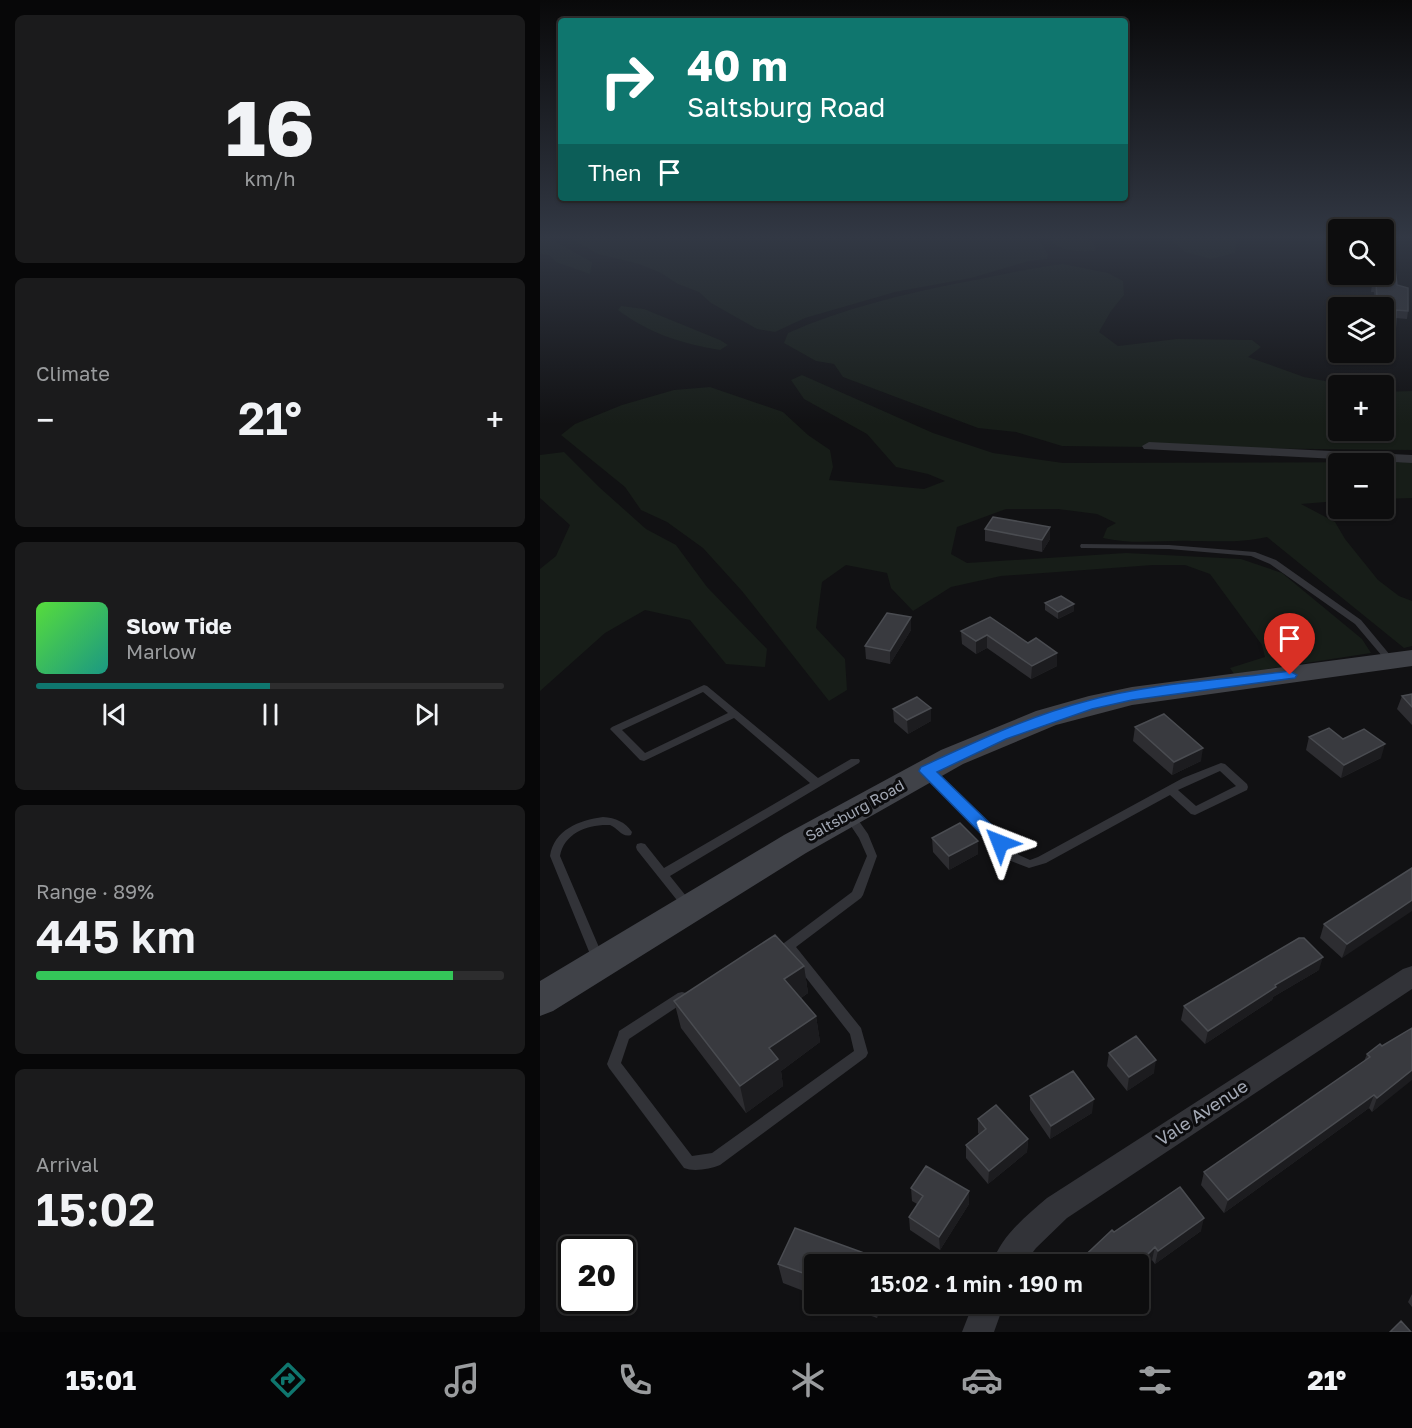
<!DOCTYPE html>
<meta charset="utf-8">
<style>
:root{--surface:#0d0d0e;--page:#1b1b1c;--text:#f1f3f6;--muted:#9a9c9e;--line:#2d2d2e;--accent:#0f766e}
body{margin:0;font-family:"Golos Text",sans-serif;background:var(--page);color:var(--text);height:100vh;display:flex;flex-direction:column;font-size:22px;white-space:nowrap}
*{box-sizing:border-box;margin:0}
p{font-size:20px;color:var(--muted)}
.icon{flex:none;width:33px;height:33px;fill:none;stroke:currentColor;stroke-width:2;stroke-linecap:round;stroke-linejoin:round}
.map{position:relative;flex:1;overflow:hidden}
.panel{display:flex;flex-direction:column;gap:15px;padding:15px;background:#070708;width:540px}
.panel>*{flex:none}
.guide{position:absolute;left:18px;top:18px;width:570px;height:183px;border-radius:6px;box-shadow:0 2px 4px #0004,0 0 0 2px var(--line);background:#0f766e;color:#fff;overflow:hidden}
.buttons{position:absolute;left:788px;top:219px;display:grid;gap:12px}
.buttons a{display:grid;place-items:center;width:66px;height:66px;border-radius:6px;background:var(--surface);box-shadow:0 2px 4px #0004,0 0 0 2px var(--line);font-size:30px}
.speed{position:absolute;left:18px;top:1236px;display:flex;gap:12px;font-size:30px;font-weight:700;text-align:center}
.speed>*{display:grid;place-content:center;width:78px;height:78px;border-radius:50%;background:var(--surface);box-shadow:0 2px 4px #0004,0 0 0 2px var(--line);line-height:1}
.speed .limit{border:3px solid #111;border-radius:9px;background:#fff;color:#111}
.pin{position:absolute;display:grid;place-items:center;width:51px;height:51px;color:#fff;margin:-62px -26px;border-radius:50% 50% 50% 0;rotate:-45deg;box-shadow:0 0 6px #0007}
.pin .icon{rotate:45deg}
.me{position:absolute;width:66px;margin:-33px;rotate:315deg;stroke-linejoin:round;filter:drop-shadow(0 0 4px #0008)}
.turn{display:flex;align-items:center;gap:21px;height:126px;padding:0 30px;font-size:27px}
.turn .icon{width:78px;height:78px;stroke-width:2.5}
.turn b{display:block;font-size:42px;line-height:51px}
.then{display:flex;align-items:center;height:57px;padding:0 30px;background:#0003;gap:12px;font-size:22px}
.big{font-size:45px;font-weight:600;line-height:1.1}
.panel .card{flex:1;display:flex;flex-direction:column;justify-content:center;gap:9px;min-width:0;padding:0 21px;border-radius:9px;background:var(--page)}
.panel .dial{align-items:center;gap:0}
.dial b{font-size:78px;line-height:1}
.song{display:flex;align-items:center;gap:18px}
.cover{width:72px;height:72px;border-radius:9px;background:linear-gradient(135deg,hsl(110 70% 55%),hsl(170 70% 35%))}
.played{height:6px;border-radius:3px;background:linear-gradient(90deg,var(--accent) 50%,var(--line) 50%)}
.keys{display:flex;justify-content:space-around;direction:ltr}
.heat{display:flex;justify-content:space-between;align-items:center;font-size:33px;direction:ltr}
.charge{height:9px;border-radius:4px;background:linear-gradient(90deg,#34c759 89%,var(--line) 0)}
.trip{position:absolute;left:264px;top:1254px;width:345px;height:60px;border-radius:6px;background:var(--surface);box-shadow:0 2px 4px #0004,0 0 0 2px var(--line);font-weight:600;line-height:60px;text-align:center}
.tabs{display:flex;height:96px;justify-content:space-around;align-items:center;background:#050506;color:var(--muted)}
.tabs .icon{width:42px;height:42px}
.tabs .selected{color:var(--accent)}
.tabs b{font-size:27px;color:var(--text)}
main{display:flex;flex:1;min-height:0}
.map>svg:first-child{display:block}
.green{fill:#171d18}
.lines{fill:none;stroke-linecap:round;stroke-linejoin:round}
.lane{fill:#323338;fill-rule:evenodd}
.street{fill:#323338;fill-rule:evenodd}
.secondary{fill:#404248;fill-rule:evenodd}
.wall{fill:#2d2d31}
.shaded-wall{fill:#1c1c1f}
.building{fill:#393a3f;stroke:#4a4c51;stroke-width:1.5}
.route{fill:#1a73e8;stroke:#114b97;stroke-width:1.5}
.labels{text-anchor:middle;stroke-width:6;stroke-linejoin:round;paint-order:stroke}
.street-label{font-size:15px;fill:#a2a8b4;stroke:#0c0c0e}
.near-street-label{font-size:18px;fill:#a2a8b4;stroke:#0c0c0e}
</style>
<main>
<section class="panel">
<div class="card dial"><b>16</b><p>km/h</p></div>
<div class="card"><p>Climate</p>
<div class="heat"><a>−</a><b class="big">21°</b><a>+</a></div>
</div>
<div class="card">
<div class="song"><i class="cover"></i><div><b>Slow Tide</b><p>Marlow</p></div></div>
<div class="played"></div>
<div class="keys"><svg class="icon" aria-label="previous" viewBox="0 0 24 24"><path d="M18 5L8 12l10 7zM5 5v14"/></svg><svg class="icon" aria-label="pause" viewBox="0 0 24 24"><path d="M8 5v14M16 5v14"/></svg><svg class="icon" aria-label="next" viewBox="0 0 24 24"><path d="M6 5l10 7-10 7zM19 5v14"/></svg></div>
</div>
<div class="card"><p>Range · 89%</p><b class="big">445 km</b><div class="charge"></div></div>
<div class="card"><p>Arrival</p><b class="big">15:02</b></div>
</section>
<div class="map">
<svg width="872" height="1332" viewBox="0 0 872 1332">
<rect width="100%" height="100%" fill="#111113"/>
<path class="green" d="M0 237H7L52 262 50 274 16 262 9 255 0 254Z
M29 237H497L508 254 507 259 489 261 431 278 355 292 265 318 235 332 217 329 171 303 159 292 138 284 121 273 99 264 58 254Z
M511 237H546L556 246 555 251C539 252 521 252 510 240Z
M629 237H697L695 253 671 259 645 252Z
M523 264 568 273 583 281 584 295 571 311 559 332 578 346 637 339 712 340 721 347 708 357 764 377 806 385 798 386V430H843V392L872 391V450L522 446 476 432 438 428 303 377 294 364 276 361 244 343 248 333C304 308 364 294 424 282 457 276 489 268 523 264Z
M81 306 104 309 180 340 188 345 180 350C143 344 108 333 78 310Z
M262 375 393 433 453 453 523 463 872 462V498L843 499V464H798V501L761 504 795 522 805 539 838 580 859 596 872 601V646L864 648 727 537C698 543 681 541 652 541 622 540 593 545 563 538L567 528 576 523 557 514 518 509H466L417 527 411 554 427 563 586 553 701 559 742 573 822 639 831 653 694 674 690 668 725 657 722 645 670 574 645 565H613L461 576 411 587 373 611 351 588 347 573 306 565 282 582 276 628 305 659 307 690 289 701 202 591 163 548 127 522 101 510 85 487 21 435 35 424 82 405 134 390 170 387 243 412 268 435 290 450 293 467 289 480 384 489 405 481 388 474 356 467 327 434 264 399 251 380Z
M24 452 59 487 106 529 136 545 167 587 227 649 225 667 186 664 150 620 105 610 65 633 0 691V569L16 556 30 525 0 498V455Z"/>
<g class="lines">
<path class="lane" d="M541 544 629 545 715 552 736 560 821 620 855 661 854 663H848L815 624 730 564 711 556 629 549 544 548H541L540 546Z
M164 685 167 686 278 778 311 759H319L320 761 319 763 130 876 154 906 152 909 148 911 144 909 97 850 96 847 97 844 101 843 105 844 124 868 270 783 194 718 104 761 100 760 70 729 72 727ZM163 692 188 713 105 753 82 730Z
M681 763 685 764 707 784 708 787 707 790 655 815 651 814 630 795 506 863 489 868 471 861 383 773 384 771H392L479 855 490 860 498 857 643 778ZM680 771 696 786 656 806 638 790Z
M310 813 314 814 328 834 337 856 323 895 321 898 256 947 321 1028 328 1053 326 1057 180 1165C170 1169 154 1172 144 1168L69 1068 67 1064 78 1035 79 1031 138 993 142 992 146 993 148 997 146 1001 89 1039 81 1063 152 1156 172 1153 314 1051 310 1034 246 952 234 956 230 954 228 951 230 948 244 943 312 892 327 856 319 838 305 817 306 814Z
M63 817C76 818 85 822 92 832L91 835C82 838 78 828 70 825 48 824 24 833 20 856L64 959 62 963 58 964 54 963 52 959 10 856C14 830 39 820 63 817Z"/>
<path class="street" d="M609 442 872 455V463L604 449 602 446Z
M872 966V989L527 1218 496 1248 484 1264H452C461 1236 485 1217 507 1198L863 969Z
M433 1304H464L454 1332H422Z"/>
<path class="secondary" d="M872 650V666L592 705 516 725 423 764 266 853 13 1011 0 1016V981L244 835 401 750 496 711 549 696 592 687Z"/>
</g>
<path class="wall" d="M843 237 855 259 854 265 857 285 868 311 867 319 856 318 855 335 853 343 843 342V308L835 305 834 292H831L832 284 829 283V274H843Z
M445 529 510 539 502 552 445 541Z
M505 603 534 604V611L518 619 505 610Z
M371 617V630L350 664 326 659 325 646Z
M421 631 488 643 517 653V666L491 679 447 648 436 654 422 644Z
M872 694V725L857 709 862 696Z
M391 708V721L368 734 354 722 353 709Z
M595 727 661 761 632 775 593 741Z
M769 737 803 739 841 758 801 778 766 750Z
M392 838 438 854 409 870 393 852Z
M872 868 802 958 780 938 784 924Z
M264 966 268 993 261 998 276 1016 280 1042 241 1071 243 1086 206 1113 141 1028 134 1001Z
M779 970 733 997 732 1000 665 1044 641 1020 644 1006Z
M569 1053 614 1073 587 1091 567 1066Z
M827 1054 864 1085 832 1112 829 1108 684 1213 661 1185 664 1172 824 1061Z
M490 1096 552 1113 510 1139 490 1110Z
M438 1119 488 1139 487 1152 448 1184 426 1158V1145L439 1134 438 1133Z
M371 1188 429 1204 400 1250 370 1230 369 1217 377 1204 372 1201Z
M661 1231 615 1264 612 1260 574 1232Z
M238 1264H274V1295L243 1283Z
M872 1294V1307L868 1302Z
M298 1304H343L337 1318Z
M546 1304H570L557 1316Z"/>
<path class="shaded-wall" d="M510 527V539L502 552V540Z
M534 604V611L518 619V612Z
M371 617V630L350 664V651Z
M447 635V648L436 654V641Z
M517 653V666L491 679 492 666Z
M391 708V721L368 734 367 720Z
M845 744 841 758 801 778 804 765Z
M663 748 661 761 632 775 634 762Z
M438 841V854L409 870V856Z
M872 900V911L802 958 807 944Z
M783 957 779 970 733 997 732 1000 665 1044 668 1031 735 985Z
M264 966 268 993 249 1006 244 979Z
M276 1016 280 1042 241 1071 243 1086 206 1113 200 1086 229 1048Z
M616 1060 614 1073 587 1091 589 1077Z
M872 1070V1080L832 1112 837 1098Z
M834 1095 829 1108 684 1213 688 1200Z
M554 1099 552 1113 510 1139 511 1126Z
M488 1139 487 1152 448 1184 449 1171Z
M429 1191V1204L400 1250 399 1237Z
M664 1218 661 1231 615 1264 618 1251Z
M615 1247 612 1260 598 1274V1264Z
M335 1304H343L337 1318Z
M560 1304H570L557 1316Z"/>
<path class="building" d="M843 237H855V259H854L857 285 868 288V311L856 310 855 335 843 334 844 299 837 297 836 284H833V276H831V274H843Z
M453 517 510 527 502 540 445 529Z
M521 596 534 604 518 612 505 603Z
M347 613 371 617 350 651 325 646Z
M450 617 488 643 496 638 517 653 492 666 447 635 436 641 421 631Z
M872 694V707L862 696Z
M377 697 391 708 367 720 353 709Z
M624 714 663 748 634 762 595 727Z
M789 728 803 739 824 729 845 744 804 765 769 737Z
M420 823 438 841 409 856 392 838Z
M872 868V900L807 944 784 924Z
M235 935 264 966 244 979 276 1016 229 1048 238 1059 200 1086 134 1001Z
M759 938H764L783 957 735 985 736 987 668 1031 644 1006Z
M872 1028V1070L837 1098 834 1095 688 1200 664 1172 830 1057 827 1054 840 1044 842 1046Z
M596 1036 616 1060 589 1077 569 1053Z
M533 1071 554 1099 511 1126 490 1096Z
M456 1105 488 1139 449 1171 426 1145 446 1129 438 1119Z
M386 1166 429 1191 399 1237 369 1217 383 1196 371 1188Z
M640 1187 664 1218 618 1251 615 1247 598 1264H536L572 1230 574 1232Z
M255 1228 349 1262V1264H274V1277L238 1264Z
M861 1321 871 1332H850Z"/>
<linearGradient id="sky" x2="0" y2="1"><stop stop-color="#09090a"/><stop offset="0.56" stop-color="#323844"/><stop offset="1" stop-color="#323844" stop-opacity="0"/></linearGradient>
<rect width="872" height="424" fill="url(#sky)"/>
<path class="route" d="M750 671 757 675 755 678 592 700 552 709 466 739 397 772 466 839 468 843 466 847H454L379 771 381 767C435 742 489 716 547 701 612 683 683 680 750 671Z"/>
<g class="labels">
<g class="street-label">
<text transform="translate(315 811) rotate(-29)" y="5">Saltsburg Road</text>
</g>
<g class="near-street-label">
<text transform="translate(662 1113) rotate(-33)" y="6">Vale Avenue</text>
</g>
</g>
</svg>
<div class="buttons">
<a><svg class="icon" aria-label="search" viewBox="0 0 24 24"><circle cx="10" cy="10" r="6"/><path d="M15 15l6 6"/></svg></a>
<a><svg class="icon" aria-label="layers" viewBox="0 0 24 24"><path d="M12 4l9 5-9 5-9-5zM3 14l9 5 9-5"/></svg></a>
<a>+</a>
<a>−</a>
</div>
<div class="speed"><div class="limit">20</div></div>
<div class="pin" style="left:750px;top:675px;background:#d93025"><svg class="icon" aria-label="arrive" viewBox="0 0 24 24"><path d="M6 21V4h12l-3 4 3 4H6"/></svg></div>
<svg class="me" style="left:460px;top:843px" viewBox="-20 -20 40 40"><path d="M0-17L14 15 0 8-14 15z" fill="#1a73e8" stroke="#fff" stroke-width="4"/></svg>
<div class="trip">15:02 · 1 min · 190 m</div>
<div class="guide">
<div class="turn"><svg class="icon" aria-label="right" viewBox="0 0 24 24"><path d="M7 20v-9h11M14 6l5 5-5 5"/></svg><div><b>40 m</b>Saltsburg Road</div></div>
<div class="then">Then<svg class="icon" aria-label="arrive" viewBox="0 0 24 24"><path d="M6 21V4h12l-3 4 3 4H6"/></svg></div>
</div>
</div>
</main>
<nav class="tabs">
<b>15:01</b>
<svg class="icon selected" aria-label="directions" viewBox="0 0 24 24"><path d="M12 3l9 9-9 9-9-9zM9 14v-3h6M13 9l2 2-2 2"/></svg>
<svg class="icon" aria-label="music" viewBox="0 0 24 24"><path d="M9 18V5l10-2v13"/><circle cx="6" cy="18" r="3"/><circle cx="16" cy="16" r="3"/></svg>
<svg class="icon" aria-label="phone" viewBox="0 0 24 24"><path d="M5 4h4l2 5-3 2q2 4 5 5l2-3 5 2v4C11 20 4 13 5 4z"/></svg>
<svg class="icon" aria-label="climate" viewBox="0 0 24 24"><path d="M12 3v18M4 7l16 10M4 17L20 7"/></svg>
<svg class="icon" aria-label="car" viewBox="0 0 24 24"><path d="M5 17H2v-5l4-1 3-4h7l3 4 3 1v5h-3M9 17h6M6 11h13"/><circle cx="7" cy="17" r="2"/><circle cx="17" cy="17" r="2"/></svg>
<svg class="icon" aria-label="filters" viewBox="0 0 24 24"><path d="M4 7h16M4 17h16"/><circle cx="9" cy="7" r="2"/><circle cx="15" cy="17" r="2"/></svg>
<b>21°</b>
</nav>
